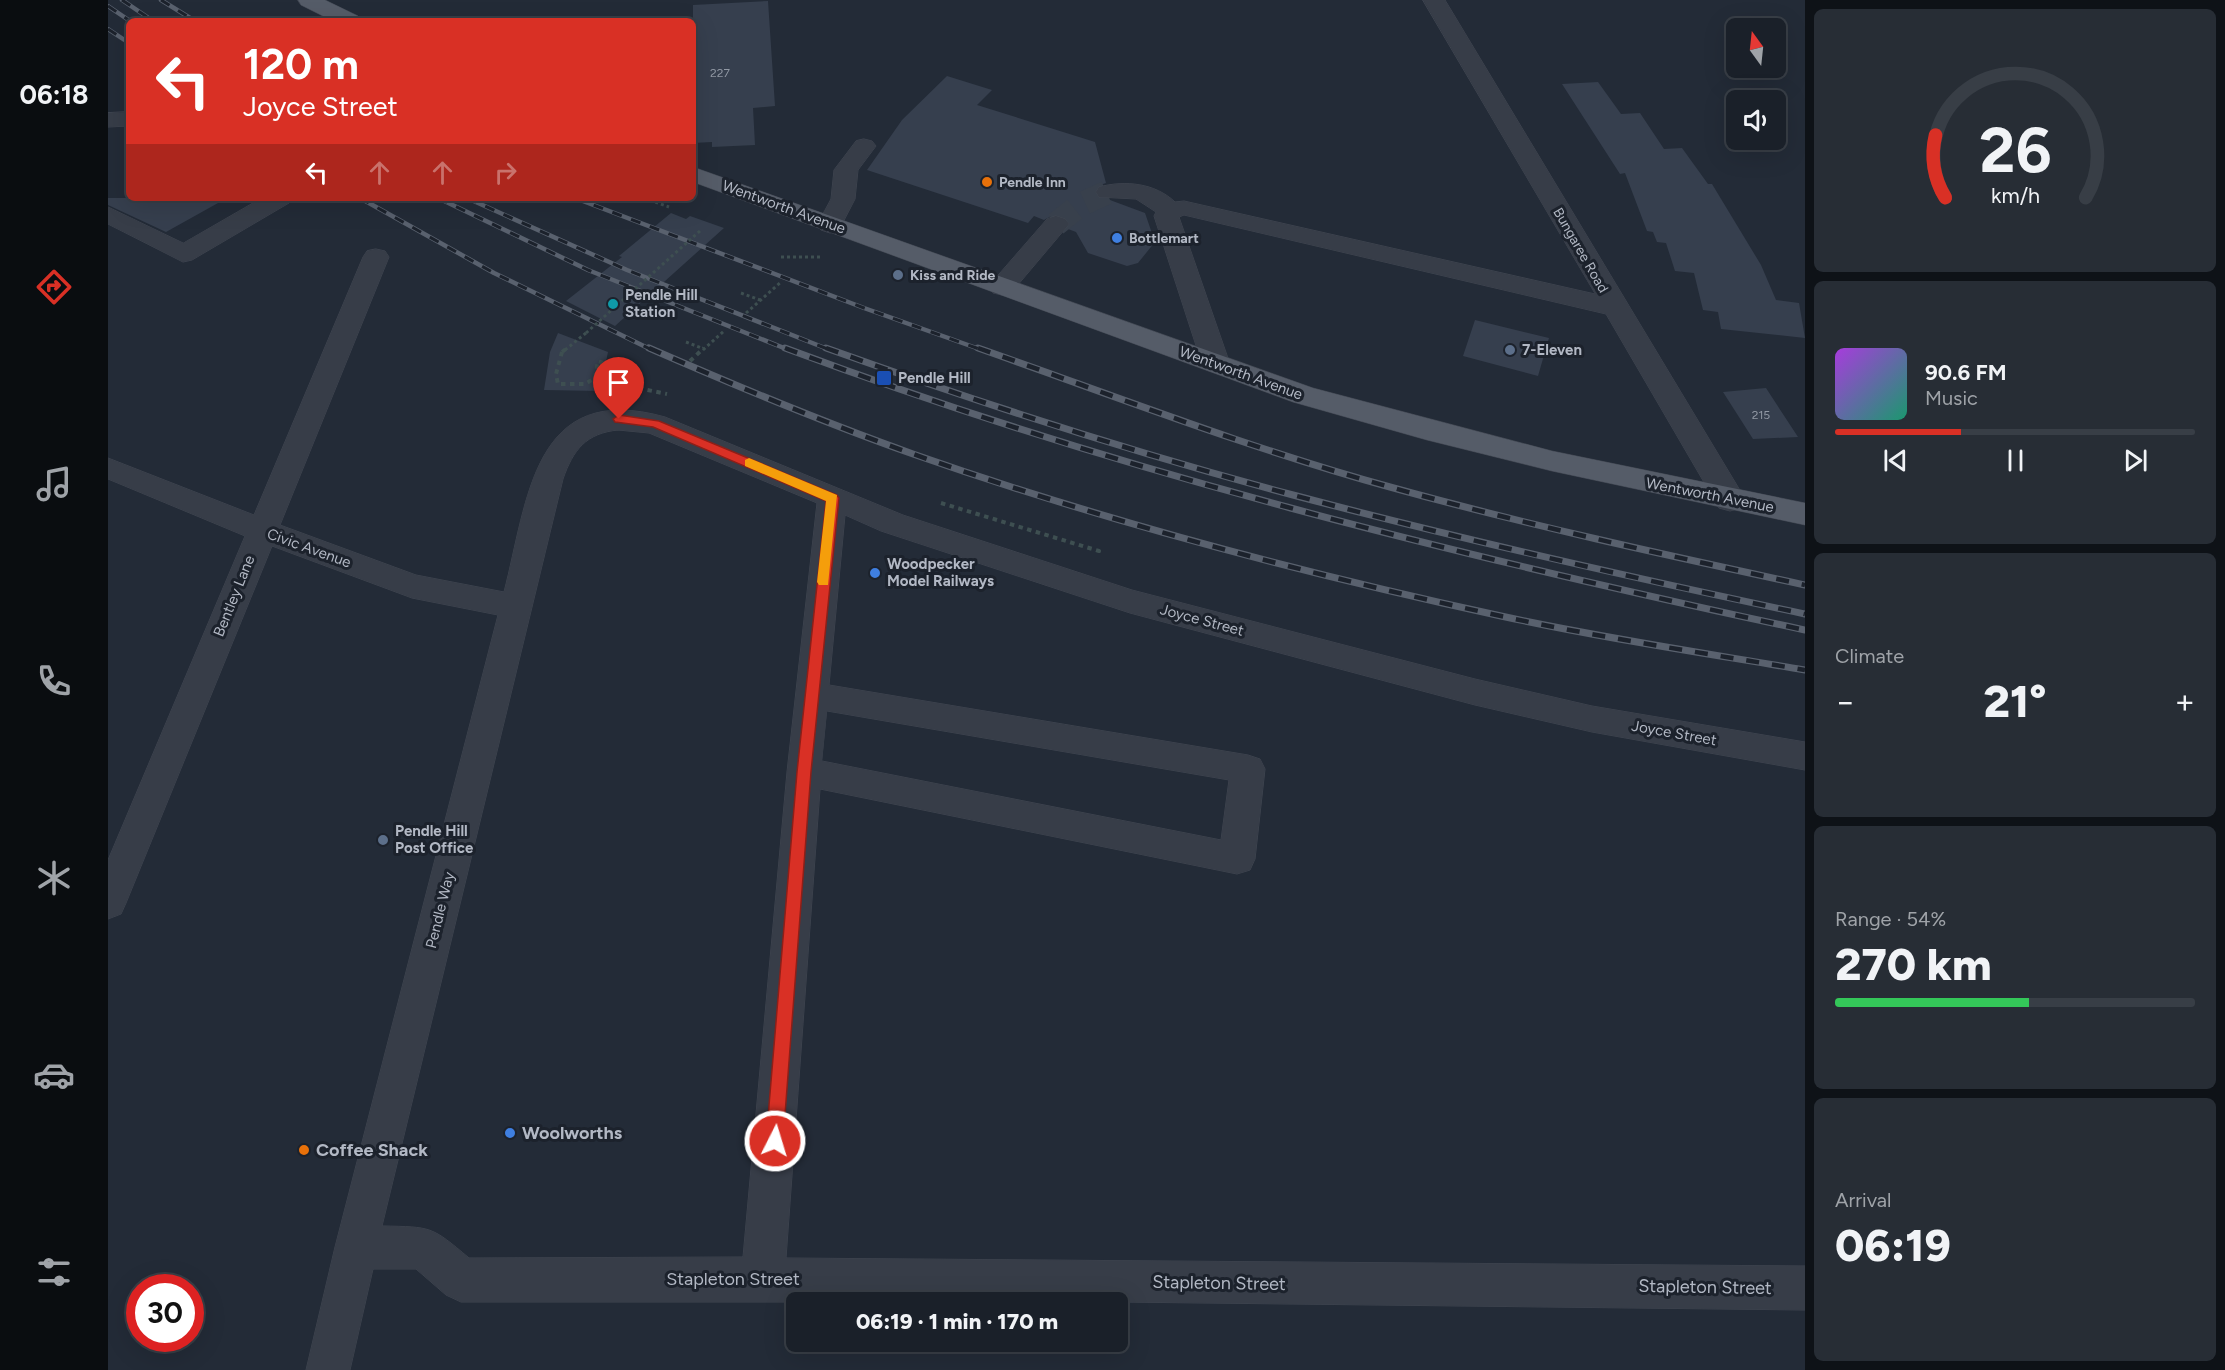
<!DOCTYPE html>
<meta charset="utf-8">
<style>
:root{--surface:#1a2029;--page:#272d35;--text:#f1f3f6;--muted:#9fa3a8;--line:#383e46;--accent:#d93025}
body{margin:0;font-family:Figtree,sans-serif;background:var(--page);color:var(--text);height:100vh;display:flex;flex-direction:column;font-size:22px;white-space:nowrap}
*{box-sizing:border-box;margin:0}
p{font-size:20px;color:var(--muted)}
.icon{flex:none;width:33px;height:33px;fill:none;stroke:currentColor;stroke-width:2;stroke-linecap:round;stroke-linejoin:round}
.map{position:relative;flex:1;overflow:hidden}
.side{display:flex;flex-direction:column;gap:9px;padding:9px;background:#0e1217;width:420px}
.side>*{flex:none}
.top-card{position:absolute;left:18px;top:18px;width:570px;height:183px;border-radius:9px;box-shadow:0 6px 24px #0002,0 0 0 2px var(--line);background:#d93025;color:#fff;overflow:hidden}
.needle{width:39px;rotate:345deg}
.controls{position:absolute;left:1618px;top:18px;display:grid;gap:12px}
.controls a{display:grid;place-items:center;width:60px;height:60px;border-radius:9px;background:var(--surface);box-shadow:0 6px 24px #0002,0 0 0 2px var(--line);font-size:30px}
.speed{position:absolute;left:18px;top:1274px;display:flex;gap:12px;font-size:30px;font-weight:700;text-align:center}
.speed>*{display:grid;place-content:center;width:78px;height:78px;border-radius:50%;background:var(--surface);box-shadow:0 6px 24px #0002,0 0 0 2px var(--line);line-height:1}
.speed .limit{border:9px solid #d22;background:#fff;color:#111}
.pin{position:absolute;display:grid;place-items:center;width:51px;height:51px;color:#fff;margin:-62px -26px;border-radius:50% 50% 50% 0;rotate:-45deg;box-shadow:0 0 6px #0007}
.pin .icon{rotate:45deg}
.me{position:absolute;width:66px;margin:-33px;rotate:5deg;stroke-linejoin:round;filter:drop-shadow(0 0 4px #0008)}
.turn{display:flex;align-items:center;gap:21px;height:126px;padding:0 18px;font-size:27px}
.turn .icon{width:78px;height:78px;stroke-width:2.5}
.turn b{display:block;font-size:42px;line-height:51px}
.lanes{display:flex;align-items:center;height:57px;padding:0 18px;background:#0003;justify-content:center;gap:30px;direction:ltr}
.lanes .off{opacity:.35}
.big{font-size:45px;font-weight:800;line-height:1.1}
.side .card{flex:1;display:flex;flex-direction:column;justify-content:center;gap:9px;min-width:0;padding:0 21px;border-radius:9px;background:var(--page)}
.side .dial{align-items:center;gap:0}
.dial svg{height:156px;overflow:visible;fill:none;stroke:var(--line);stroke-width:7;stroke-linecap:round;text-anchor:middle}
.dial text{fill:var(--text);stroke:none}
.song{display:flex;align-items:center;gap:18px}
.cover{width:72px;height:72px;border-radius:9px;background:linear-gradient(135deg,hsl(280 70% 55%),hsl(160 70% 35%))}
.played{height:6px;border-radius:3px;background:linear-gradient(90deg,var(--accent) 35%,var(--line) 35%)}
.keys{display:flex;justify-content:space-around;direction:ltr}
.heat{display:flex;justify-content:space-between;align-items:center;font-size:33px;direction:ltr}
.charge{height:9px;border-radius:4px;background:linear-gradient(90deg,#34c759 54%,var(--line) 0)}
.trip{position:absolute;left:678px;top:1292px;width:342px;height:60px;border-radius:9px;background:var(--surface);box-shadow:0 6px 24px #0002,0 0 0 2px var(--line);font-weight:800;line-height:60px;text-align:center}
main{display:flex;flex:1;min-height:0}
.dock{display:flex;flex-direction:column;width:108px;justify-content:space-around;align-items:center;background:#0a0d10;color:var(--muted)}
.dock .icon{width:42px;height:42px}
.dock .active{color:var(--accent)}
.dock b{font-size:27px;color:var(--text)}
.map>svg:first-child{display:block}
.building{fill:#363f4e}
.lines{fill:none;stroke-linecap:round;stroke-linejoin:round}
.minor-tunnel{stroke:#38404c;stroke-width:24;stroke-dasharray:24 12;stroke-linecap:butt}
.minor-casing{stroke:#404651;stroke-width:1}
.major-casing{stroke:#404651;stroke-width:1}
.path-far1{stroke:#3e4f51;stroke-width:3;stroke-dasharray:3 3;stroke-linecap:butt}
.path{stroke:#3e4f51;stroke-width:4;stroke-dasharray:4.5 4.5;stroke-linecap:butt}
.minor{fill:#373d48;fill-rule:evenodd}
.major{fill:#555c68;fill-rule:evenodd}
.rail-far1-casing{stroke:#59616e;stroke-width:4.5}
.rail-casing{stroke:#59616e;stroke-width:7}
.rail-far1{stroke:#1c222c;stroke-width:3;stroke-dasharray:10;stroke-linecap:butt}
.rail{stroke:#1c222c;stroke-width:4.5;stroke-dasharray:13;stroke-linecap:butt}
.path-bridge-far1{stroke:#3e4f51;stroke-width:3;stroke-dasharray:3 3;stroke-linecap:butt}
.path-bridge{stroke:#3e4f51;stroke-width:4;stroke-dasharray:4.5 4.5;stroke-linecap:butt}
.route{fill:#d93025;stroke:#8d1f18;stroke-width:1.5}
.slow{fill:#f59e0b}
.food-dot{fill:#e8710a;stroke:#1c222c;stroke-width:2}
.shop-dot{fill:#3f7fe0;stroke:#1c222c;stroke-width:2}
.service-dot{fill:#5c6f8a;stroke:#1c222c;stroke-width:2}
.culture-dot{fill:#0f9aa8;stroke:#1c222c;stroke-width:2}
.transit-dot{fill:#1a4fb4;stroke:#1c222c;stroke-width:2}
.labels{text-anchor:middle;stroke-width:6;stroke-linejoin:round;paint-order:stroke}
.number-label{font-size:12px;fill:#9198a4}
.far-poi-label{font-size:14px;font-weight:bold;fill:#b2b8c4;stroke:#1c222c;text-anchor:start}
.far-street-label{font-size:14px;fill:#b2b8c4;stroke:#1c222c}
.street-label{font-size:15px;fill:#b2b8c4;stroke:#1c222c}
.poi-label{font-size:15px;font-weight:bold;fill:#b2b8c4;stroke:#1c222c;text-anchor:start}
.near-poi-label{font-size:18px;font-weight:bold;fill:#b2b8c4;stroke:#1c222c;text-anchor:start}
.near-street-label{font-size:18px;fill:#b2b8c4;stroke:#1c222c}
</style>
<main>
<nav class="dock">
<b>06:18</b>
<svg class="icon active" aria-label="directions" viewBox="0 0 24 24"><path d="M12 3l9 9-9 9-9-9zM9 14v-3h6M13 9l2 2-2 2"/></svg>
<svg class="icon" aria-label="music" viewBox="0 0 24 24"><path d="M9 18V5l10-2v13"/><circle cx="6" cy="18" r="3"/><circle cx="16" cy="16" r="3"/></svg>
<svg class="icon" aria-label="phone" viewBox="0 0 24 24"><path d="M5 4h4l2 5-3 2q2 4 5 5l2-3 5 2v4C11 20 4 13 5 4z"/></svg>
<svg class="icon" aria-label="climate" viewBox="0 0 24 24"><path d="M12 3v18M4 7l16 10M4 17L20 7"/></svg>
<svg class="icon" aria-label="car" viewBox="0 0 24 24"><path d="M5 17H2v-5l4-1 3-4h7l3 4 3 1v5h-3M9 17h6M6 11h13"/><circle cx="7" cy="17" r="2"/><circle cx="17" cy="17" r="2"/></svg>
<svg class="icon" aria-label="filters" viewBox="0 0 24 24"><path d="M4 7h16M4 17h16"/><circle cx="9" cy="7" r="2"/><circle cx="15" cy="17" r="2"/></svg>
</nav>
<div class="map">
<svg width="1697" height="1370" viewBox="0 0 1697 1370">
<rect width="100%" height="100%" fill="#232b37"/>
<path class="building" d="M660 1 667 106 645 108 647 145 604 147V142L585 143V5Z
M839 76 884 90 869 105 987 142 998 183 989 186 986 193 991 199 1002 200 1037 213 1047 242 1030 263 1019 266 980 253 968 232 960 229 963 224 958 217 947 214 936 220 926 216 920 223 759 170 794 120Z
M1490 82 1513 114 1532 113 1556 149 1574 148 1600 184H1604L1653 265 1668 300 1691 303 1697 338 1613 329 1610 312 1595 310 1586 273 1567 271 1558 243 1549 242 1545 232 1539 231 1517 173 1512 174 1454 84Z
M0 198H119L58 232 0 205Z
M563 213 578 219 582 216 616 228 507 326 458 301 514 257 511 256Z
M1367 320 1441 338 1430 376 1355 356Z
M450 333 500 352 492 391 436 390 442 352Z
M1658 388 1690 437 1645 439 1615 392Z"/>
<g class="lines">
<path class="minor-tunnel" d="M948 224 972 205 1000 192"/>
<defs>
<path id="minor" d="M1315 0H1337L1633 492 1637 500 1633 508 1622 511 1611 508 1498 314 1076 215 1071 217 1122 364 1118 370 1108 373 1098 370 1094 364 1046 216 1048 212 1028 199 991 197 988 192 991 187C1017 180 1047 183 1067 202L1076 201 1487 294Z
M21 112V126L0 127V113Z
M756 139 764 141 768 146 750 170 747 199 731 230 722 233 713 230 709 225 723 199 726 170 748 141Z
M154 198H184L181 203 84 260 75 262 0 224V207L75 243Z
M948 216 957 219 961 224 957 229 903 293 894 295 885 293 881 287 885 281 939 219Z
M268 249 277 251 281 257 172 525 308 575 396 592C420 499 425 380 557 417L795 515 1024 590 1367 679 1484 706 1697 742V770L1484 732 1367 705 1022 613 773 531 737 515 721 685 1140 755 1152 759 1157 769 1147 859 1142 870 1129 874 712 789 678 1258 1697 1266V1310L1010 1302H353L338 1295 308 1269H265L242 1370H198L227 1247 390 615 304 598 164 546 18 903 13 914 0 919V860L137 536 0 479V458L146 515 255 257 259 251ZM510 430 541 433 709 503 679 772 635 1257 361 1258C323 1226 324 1227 274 1226L455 479C465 450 478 433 510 430ZM719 711 1121 780 1113 840 714 761Z"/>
<path id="major" d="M190 0H217L250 16 253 21H225L193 5Z
M585 167 1205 388 1444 451 1697 503V525L1444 471 1319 440 1185 402 585 182Z"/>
</defs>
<use href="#minor" class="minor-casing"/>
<use href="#major" class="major-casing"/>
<path class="path-far1" d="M536 198 561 207
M673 257H712
M633 293 652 300
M638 313 673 282
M578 342 596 349
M457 350 478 333
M595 350 616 331"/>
<path class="path" d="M454 352 459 348
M582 361 596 348
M532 377 525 387 559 394
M833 503 991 551 989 555"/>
<use href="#minor" class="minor"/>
<use href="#major" class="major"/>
<defs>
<path id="rail-far1" d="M14 0 45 21
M53 0 87 21
M0 6 22 21
M0 29 21 43
M252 198 386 273 544 350
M330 198 480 270 681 350
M359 198 519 270 722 350
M467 198 756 308 874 350"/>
<path id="rail" d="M541 348C628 386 715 422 805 454 996 521 1195 573 1393 616 1494 638 1596 653 1697 670
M677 348C1009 472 1351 556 1697 630
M718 348C872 403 1027 453 1185 495 1355 540 1526 578 1697 614
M870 348C1007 396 1143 449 1282 487 1419 525 1558 555 1697 585"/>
</defs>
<use href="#rail-far1" class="rail-far1-casing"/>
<use href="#rail" class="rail-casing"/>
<use href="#rail-far1" class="rail-far1"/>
<use href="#rail" class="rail"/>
<path class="path-bridge-far1" d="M478 333 592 231"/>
<path class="path-bridge" d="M454 352 448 374 450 384H477L487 378 490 361 532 377"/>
</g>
<path class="route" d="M511 415 551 421 729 495 731 498 703 772 675 1141 673 1146 667 1149 661 1146 658 1141 689 772 718 501 545 427 507 422 505 419Z"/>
<path class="slow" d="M641 458 729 495 720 585H711L709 582 718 501 637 466V460Z"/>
<g class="food-dot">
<circle cx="879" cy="182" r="6"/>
<circle cx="196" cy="1150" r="6"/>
</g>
<g class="shop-dot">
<circle cx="1009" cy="238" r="6"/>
<circle cx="767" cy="573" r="6"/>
<circle cx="402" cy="1133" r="6"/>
</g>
<g class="service-dot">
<circle cx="790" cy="275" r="6"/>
<circle cx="1402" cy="350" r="6"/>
<circle cx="275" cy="840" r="6"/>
</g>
<circle class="culture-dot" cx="505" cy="304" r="6"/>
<rect class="transit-dot" x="768" y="370" width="16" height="16" rx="3"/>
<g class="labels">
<g class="number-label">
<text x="612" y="77">227</text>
<text x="1653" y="419">215</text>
</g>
<g class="far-poi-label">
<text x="891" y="187">Pendle Inn</text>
<text x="1021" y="243">Bottlemart</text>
<text x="802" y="280">Kiss and Ride</text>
</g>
<g class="far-street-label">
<text transform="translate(1473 250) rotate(60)" y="5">Bungaree Road</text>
</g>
<g class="street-label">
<text transform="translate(676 207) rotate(20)" y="5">Wentworth Avenue</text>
<text transform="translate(1133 373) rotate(20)" y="5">Wentworth Avenue</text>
<text transform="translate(1602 495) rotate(11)" y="5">Wentworth Avenue</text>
<text transform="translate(201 548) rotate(20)" y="5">Civic Avenue</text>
<text transform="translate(126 596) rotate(-68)" y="5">Bentley Lane</text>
<text transform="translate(1094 620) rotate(15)" y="5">Joyce Street</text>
<text transform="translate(1566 733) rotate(10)" y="5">Joyce Street</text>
<text transform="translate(332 910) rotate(-76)" y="5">Pendle Way</text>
</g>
<g class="poi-label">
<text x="517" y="300">Pendle Hill<tspan x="517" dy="17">Station</tspan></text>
<text x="1414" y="355">7-Eleven</text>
<text x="790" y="383">Pendle Hill</text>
<text x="779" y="569">Woodpecker<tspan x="779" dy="17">Model Railways</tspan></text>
<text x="287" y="836">Pendle Hill<tspan x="287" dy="17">Post Office</tspan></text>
</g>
<g class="near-poi-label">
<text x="414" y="1139">Woolworths</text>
<text x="208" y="1156">Coffee Shack</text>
</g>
<g class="near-street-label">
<text x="625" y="1285">Stapleton Street</text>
<text transform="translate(1111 1283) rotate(1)" y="6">Stapleton Street</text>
<text transform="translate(1597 1287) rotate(1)" y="6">Stapleton Street</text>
</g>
</g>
</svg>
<div class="controls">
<a><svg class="needle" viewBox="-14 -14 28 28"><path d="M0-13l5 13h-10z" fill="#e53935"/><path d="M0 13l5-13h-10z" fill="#9fa3a8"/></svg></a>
<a><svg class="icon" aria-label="sound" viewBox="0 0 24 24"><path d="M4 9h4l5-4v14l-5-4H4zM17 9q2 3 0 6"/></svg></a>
</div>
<div class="speed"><div class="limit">30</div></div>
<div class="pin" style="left:511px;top:419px;background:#d93025"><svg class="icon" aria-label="arrive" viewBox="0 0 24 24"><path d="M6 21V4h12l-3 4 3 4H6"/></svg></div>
<svg class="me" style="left:667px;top:1141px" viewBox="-20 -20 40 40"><circle r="17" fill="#d93025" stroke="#fff" stroke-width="3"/><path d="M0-11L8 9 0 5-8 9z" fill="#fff"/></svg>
<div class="trip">06:19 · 1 min · 170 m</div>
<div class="top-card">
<div class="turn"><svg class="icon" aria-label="left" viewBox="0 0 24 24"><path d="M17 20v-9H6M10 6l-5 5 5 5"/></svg><div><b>120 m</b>Joyce Street</div></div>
<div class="lanes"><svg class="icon" aria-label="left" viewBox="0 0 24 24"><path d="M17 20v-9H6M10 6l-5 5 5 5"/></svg><svg class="icon off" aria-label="ahead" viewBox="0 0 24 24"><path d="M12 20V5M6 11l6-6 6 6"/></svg><svg class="icon off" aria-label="ahead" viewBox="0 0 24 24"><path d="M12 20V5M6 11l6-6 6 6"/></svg><svg class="icon off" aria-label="right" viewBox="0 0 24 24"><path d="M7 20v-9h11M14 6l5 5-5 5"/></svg></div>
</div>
</div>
<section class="side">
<div class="card dial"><svg viewBox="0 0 100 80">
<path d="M14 69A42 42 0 1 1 86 69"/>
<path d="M14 69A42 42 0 0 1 9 37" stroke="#d93025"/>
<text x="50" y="56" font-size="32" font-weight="700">26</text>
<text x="50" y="72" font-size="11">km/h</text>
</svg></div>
<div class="card">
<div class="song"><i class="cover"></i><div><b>90.6 FM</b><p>Music</p></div></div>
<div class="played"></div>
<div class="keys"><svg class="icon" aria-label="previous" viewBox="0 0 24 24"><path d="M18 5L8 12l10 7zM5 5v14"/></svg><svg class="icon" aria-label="pause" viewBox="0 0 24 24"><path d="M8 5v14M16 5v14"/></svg><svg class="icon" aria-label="next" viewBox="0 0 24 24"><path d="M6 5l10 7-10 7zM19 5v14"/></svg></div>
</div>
<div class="card"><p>Climate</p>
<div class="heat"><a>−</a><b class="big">21°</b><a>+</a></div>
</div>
<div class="card"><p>Range · 54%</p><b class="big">270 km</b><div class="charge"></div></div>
<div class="card"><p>Arrival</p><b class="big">06:19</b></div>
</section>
</main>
